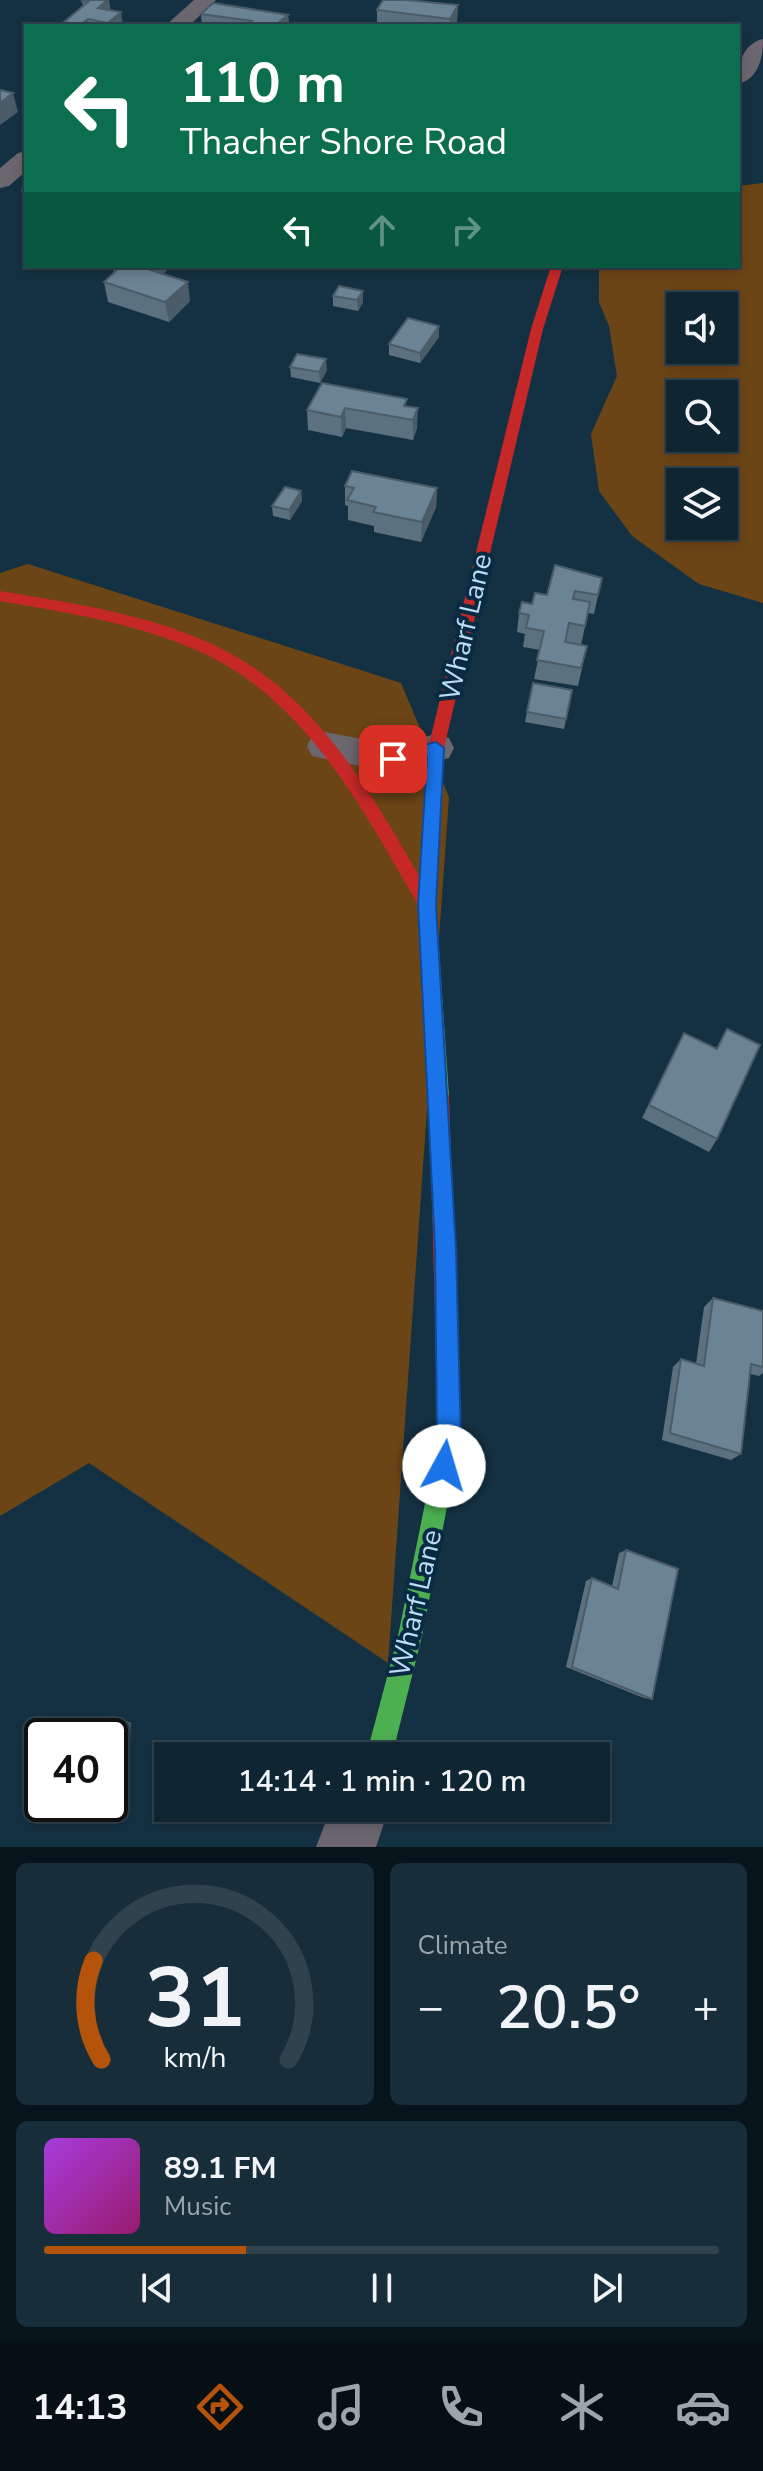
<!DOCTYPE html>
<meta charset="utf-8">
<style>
:root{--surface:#0f2532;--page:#182d3a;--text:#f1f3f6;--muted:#9ba5ac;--line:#2f424d;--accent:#b45309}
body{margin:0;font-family:"Nunito Sans",sans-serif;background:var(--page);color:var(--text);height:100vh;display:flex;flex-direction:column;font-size:30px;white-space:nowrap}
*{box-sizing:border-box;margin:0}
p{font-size:26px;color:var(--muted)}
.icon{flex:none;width:44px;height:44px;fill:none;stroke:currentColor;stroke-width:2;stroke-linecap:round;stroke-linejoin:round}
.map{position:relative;height:1847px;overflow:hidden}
.side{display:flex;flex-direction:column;gap:16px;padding:16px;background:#08141c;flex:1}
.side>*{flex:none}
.guide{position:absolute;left:24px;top:24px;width:716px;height:244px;border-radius:0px;box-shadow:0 4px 12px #0003,0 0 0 2px var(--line);background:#0b6e4f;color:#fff;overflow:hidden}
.controls{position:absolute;left:666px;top:292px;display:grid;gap:16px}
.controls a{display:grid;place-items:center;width:72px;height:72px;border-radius:0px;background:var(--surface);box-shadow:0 4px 12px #0003,0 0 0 2px var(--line);font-size:40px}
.speed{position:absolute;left:24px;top:1718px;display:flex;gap:16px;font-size:40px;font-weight:700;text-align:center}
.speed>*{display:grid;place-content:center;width:104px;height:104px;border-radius:50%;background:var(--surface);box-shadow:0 4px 12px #0003,0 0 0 2px var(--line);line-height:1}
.speed .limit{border:4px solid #111;border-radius:12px;background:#fff;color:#111}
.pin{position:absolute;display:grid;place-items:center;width:68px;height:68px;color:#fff;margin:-34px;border-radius:16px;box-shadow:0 4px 12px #0006}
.me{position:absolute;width:88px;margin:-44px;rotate:6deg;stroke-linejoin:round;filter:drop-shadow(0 0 6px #0008)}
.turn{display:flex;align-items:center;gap:28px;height:168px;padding:0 24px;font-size:36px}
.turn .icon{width:104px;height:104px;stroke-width:2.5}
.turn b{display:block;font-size:56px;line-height:68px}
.lanes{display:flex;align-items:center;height:76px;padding:0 24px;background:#0003;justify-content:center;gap:40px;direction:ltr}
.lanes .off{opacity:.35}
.big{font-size:60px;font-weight:600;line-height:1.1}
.side .widget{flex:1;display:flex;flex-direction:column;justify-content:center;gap:12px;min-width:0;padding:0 28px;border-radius:12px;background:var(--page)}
.side .dial{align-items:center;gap:0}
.dial svg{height:208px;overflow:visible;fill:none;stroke:var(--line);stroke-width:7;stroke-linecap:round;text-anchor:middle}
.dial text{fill:var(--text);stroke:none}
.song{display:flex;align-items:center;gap:24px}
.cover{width:96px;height:96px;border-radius:12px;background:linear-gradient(135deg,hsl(280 70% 55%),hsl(320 70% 35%))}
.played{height:8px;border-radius:4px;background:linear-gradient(90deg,var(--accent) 30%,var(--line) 30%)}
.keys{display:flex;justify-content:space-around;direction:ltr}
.heat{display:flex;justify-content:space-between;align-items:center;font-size:44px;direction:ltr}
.side .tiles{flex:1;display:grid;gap:16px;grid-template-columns:1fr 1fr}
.widget:last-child{grid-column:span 2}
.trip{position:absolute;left:154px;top:1742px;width:456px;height:80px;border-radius:0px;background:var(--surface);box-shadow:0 4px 12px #0003,0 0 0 2px var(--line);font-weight:600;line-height:80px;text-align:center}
.menu{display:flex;height:128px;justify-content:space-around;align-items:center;background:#060f14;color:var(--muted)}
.menu .icon{width:56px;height:56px}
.menu .selected{color:var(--accent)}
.menu b{font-size:36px;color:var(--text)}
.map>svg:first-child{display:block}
.green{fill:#6c4516;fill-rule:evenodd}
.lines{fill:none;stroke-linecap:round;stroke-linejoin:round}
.street{fill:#6c666e;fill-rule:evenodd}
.fast{fill:#4caf50;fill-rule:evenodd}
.jam{fill:#c62828;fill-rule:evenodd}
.wall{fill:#5b7180}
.shaded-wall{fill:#4a5c68}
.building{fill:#6a8395;stroke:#4a5c68;stroke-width:2}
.route{fill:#1a73e8;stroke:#114b97;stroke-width:2}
.labels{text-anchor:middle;stroke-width:8;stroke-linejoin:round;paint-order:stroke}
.street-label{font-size:28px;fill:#bcdcf6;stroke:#082b43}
</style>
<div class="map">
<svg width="763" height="1847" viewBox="0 0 763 1847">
<rect width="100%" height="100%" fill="#143143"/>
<path class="green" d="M763 183V603L699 584 632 536 599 491 591 434 617 376 609 326 599 302V266H738V186ZM680 306H724V350H680ZM680 394H724V438H680ZM680 482H724V526H680Z
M28 564 401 683 449 797 388 1663 89 1463 0 1516V573Z"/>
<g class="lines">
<path class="street" d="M194 0H216L189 26H165Z
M763 39C763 57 759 79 738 84 738 65 742 44 763 39Z
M26 151V171L9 186 0 188V168L18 153Z
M325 732 393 745 436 734 449 738 454 748 449 758 393 773 312 756 307 746 312 736Z
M331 1808H389L376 1847H316Z"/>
<path class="fast" d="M434 771 442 778 436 905 449 1096 446 1102 439 1105 432 1102 429 1096 418 905 426 778Z
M449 1409 457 1412 460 1420V1440L422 1636 392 1756H366L398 1636 438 1440V1420L441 1412Z"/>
<path class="jam" d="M551 266H563L543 329 444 748 442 778 434 785 426 778 428 748 531 329Z
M0 591C83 605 173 617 245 662 332 716 383 814 433 900L436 905 433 910H421C366 815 309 703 205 654 141 624 70 613 0 601Z
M439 1087 446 1090 449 1096 460 1420 457 1428 449 1431 441 1428 438 1420 429 1096 432 1090Z"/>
</g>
<path class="wall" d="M83 0H109L110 10 123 26H65L64 22 83 7 82 1Z
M458 5 456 26H377V10Z
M201 14 288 15 289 26H202Z
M113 266H171L163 274 190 301 169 322 108 302 104 282 114 273Z
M363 291V302L358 311 333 306V296Z
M439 337 420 363 389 355V344Z
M290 367 327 370 320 383 291 377Z
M407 406 417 428 413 440 346 428 342 437 308 430 307 410Z
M345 486 437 488 436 507 421 542 374 532V526L348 520V506L345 505Z
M301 491 302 501 290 520 273 516 272 506Z
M602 578 594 614 588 613 581 645 587 646 578 686 534 679 540 650 523 647 525 634 517 632 519 613 547 595Z
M572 690 564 729 525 722 527 712Z
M684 1033 716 1049 717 1139 709 1152 642 1118Z
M713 1298 763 1311V1373L759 1376 750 1374 741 1454 731 1460 662 1440 673 1367 681 1359 696 1364 704 1307Z
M626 1550 652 1699 644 1698 566 1667 586 1581 592 1578 612 1586 619 1553Z"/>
<path class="shaded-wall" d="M107 0H109L112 18 98 8Z
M458 5 457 24 456 26H449L450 19Z
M121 12 123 26H108V23Z
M288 15 289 26H274Z
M88 19 89 26H80V25Z
M13 93 18 112 0 125V103Z
M146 266H171L147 288 144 268Z
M188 282 190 301 169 322 165 302Z
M363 291V302L358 311 357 300Z
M439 326V337L420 363V353Z
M326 359 327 370 320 383 319 372Z
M345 408 346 428 342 437 341 417Z
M418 408 417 428 413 440V420Z
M437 488 436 507 421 542 422 522Z
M301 491 302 501 290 520 289 510Z
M127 1722H131L129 1766 125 1768Z"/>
<path class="building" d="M83 0H107L98 8 121 12 108 23 88 19 80 25 64 22 88 2 82 1Z
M383 0H406L458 5 450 19 377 10Z
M213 3 288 15 274 26H245L252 21 201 14Z
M0 90 13 93 0 103Z
M26 189V201H25L22 190Z
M113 266H146L144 268 188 282 165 302 104 282 119 268Z
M339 286 363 291 357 300 333 296Z
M408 318 439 326 420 353 389 344Z
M297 354 326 359 319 372 290 367Z
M322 383 407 399 404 406 418 408 413 420 345 408 341 417 307 410Z
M352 471 437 488 422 522 373 512 376 507 347 500 354 488 345 486Z
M285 487 301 491 289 510 272 506Z
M555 565 602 578 598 595 575 591 573 599 590 602 585 626 569 623 565 642 587 646 581 668 537 660 544 631 526 628 529 615 519 613 522 602 532 604 535 593 547 595Z
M533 683 572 690 566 719 527 712Z
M727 1029 760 1045 717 1139 649 1105 684 1033 717 1049Z
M713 1298 763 1311V1367L751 1364 741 1454 670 1433 681 1359 704 1366Z
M626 1550 678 1569 652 1699 572 1667 592 1578 618 1589Z
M127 1722 125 1768 110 1769V1736H93L94 1725Z"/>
<path class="route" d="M436 742 444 748 436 905 456 1248 461 1440 452 1474 444 1478 436 1474 433 1466 437 1440 435 1248 418 905 427 757 393 765 384 759 387 754Z"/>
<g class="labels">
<g class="street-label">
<text transform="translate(465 627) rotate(-77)" y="10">Wharf Lane</text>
<text transform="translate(415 1603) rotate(-77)" y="10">Wharf Lane</text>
</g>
</g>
</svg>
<div class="controls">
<a><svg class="icon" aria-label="sound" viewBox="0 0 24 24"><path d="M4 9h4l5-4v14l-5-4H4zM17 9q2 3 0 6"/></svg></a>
<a><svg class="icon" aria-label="search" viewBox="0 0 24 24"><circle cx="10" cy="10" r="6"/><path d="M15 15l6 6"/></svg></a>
<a><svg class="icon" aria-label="layers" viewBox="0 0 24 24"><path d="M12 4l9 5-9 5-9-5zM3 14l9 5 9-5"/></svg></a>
</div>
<div class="speed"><div class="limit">40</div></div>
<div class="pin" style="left:393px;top:759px;background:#d93025"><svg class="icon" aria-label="arrive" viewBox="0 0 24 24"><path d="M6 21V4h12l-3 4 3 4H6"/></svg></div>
<svg class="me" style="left:444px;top:1466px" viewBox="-20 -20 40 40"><circle r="19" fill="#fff"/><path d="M0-13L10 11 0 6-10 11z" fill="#1a73e8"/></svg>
<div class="trip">14:14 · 1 min · 120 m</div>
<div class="guide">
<div class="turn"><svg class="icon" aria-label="left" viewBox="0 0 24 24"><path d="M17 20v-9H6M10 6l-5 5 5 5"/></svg><div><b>110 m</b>Thacher Shore Road</div></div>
<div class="lanes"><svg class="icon" aria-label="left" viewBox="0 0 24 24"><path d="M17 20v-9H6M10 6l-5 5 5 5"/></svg><svg class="icon off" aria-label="ahead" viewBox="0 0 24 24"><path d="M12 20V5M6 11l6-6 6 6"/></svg><svg class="icon off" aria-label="right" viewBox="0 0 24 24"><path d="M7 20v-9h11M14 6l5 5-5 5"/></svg></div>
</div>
</div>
<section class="side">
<div class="tiles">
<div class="widget dial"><svg viewBox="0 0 100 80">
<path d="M14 69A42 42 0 1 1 86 69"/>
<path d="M14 69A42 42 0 0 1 11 31" stroke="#b45309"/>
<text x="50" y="56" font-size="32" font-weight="700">31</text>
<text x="50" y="72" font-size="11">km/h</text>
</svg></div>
<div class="widget"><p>Climate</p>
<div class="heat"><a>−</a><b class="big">20.5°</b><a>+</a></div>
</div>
<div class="widget">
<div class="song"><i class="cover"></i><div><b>89.1 FM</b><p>Music</p></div></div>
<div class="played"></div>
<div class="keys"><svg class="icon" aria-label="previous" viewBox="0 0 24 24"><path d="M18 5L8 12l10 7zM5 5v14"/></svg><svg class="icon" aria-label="pause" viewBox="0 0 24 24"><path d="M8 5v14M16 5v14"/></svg><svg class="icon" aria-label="next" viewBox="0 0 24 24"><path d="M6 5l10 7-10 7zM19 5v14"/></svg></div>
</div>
</div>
</section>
<nav class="menu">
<b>14:13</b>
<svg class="icon selected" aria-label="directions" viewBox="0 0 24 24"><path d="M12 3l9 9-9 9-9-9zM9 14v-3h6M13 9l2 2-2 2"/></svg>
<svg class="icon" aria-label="music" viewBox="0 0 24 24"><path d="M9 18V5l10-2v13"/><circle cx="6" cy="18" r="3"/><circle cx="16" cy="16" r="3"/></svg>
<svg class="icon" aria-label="phone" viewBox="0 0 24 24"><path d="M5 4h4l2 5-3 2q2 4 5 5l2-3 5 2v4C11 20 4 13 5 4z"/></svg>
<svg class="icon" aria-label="climate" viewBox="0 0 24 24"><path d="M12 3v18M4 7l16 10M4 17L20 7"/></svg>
<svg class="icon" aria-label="car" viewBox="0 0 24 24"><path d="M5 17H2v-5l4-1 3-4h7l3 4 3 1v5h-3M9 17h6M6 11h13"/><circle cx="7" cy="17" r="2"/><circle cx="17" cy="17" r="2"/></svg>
</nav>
